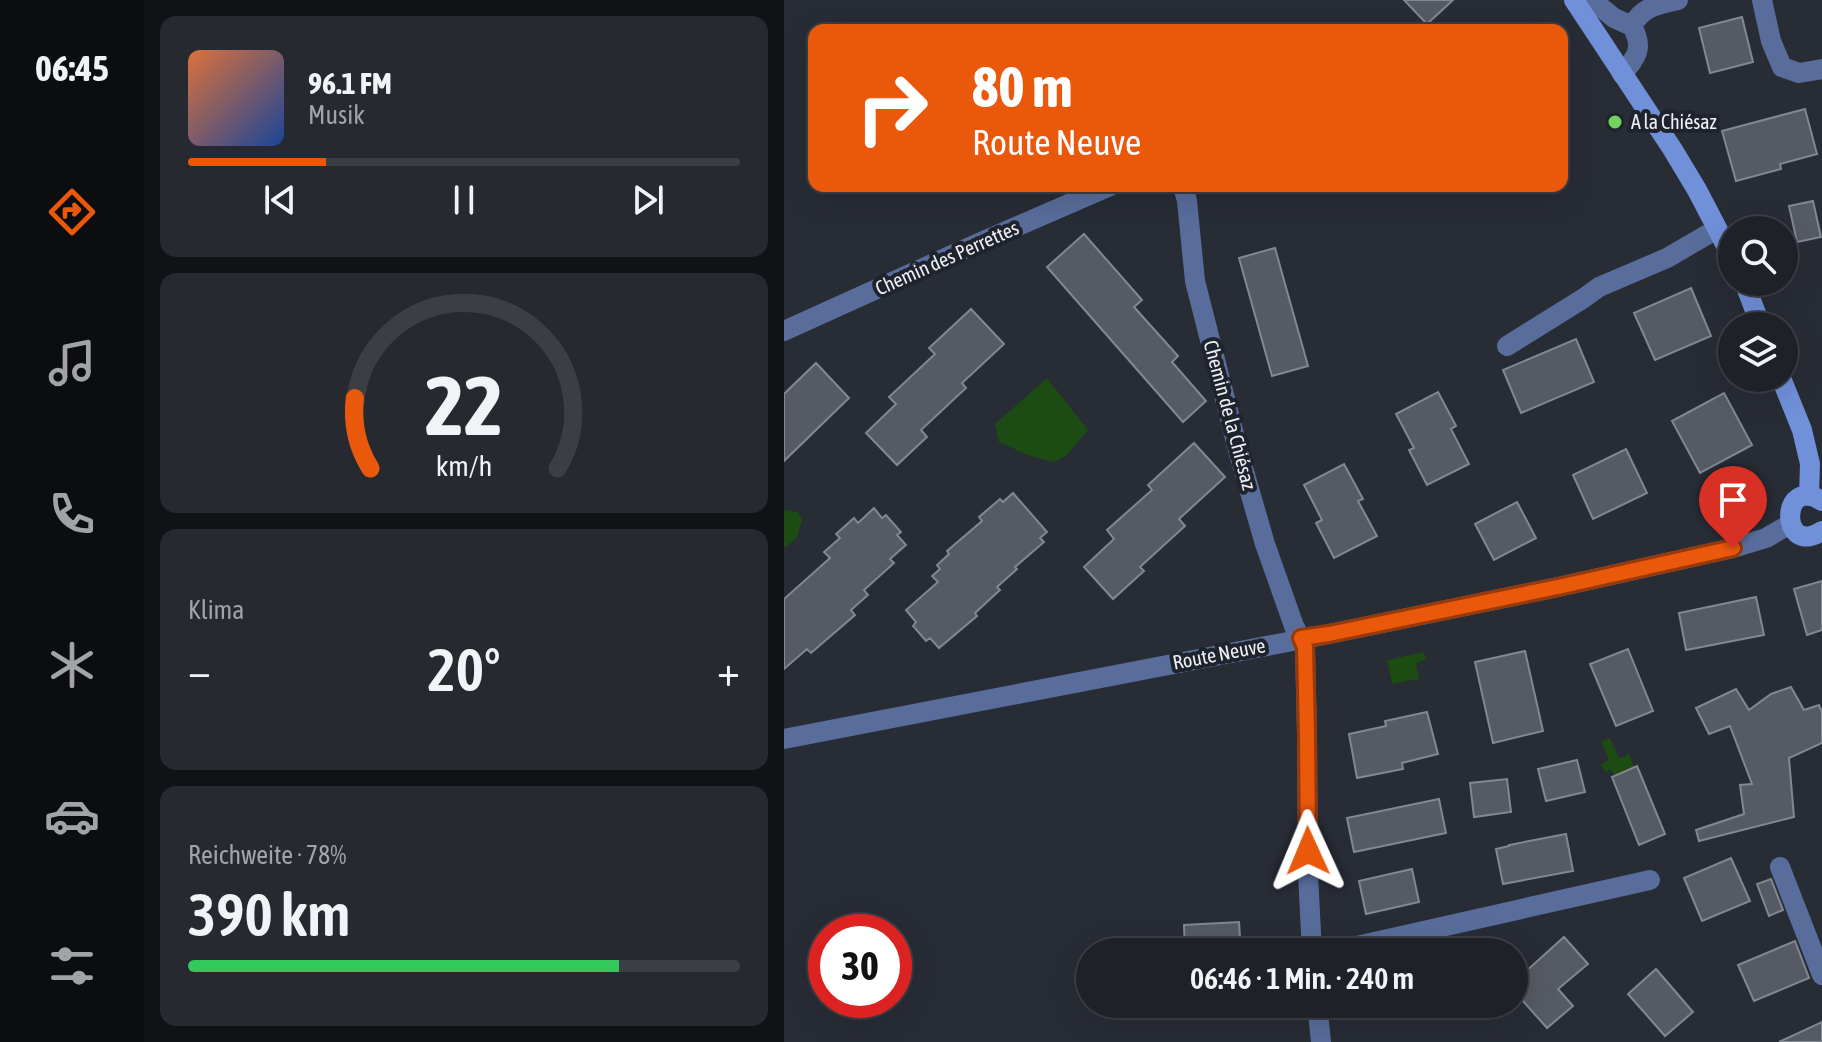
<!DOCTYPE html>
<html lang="de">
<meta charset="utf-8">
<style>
:root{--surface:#1e2128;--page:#262930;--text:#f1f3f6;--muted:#a1a3a8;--line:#3c3e45;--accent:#ea580c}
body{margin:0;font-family:"Asap Condensed",sans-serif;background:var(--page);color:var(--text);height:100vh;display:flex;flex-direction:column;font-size:30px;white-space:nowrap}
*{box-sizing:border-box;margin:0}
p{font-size:26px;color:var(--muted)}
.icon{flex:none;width:44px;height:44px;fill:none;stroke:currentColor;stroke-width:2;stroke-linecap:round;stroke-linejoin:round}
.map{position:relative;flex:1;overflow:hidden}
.side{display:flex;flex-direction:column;gap:16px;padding:16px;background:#101216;width:640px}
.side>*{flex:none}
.guide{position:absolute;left:24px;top:24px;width:760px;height:168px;border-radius:16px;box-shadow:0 8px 32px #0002,0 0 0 2px var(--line);background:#ea580c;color:#fff;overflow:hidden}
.tools{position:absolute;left:934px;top:216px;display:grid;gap:16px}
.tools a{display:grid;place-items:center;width:80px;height:80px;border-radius:50%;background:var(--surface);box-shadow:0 8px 32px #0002,0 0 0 2px var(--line);font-size:40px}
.speed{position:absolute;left:24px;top:914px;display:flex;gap:16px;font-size:40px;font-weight:700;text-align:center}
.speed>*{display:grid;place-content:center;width:104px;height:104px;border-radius:50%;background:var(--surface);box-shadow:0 8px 32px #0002,0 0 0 2px var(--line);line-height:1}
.speed .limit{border:12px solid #d22;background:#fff;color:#111}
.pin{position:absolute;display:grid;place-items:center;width:68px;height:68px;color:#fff;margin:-82px -34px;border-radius:50% 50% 50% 0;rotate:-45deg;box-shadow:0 0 8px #0007}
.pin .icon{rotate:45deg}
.me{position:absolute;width:88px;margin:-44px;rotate:359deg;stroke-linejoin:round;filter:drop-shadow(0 0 6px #0008)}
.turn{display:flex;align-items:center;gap:28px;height:168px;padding:0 32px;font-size:36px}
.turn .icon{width:104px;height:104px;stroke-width:2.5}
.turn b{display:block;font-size:56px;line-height:68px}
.big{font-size:60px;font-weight:600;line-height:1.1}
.side .widget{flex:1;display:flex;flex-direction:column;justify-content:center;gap:12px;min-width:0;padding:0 28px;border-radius:16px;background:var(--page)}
.side .dial{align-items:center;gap:0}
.dial svg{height:208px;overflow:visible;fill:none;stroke:var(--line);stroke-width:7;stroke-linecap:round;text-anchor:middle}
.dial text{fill:var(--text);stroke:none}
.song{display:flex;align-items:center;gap:24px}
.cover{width:96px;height:96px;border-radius:12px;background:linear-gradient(135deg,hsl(20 70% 55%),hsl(220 70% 35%))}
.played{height:8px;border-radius:4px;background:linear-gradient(90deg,var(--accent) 25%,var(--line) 25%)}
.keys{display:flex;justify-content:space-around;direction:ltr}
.heat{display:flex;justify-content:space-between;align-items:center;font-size:44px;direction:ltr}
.charge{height:12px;border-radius:6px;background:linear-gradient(90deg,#34c759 78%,var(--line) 0)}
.trip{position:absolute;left:292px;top:938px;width:452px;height:80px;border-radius:40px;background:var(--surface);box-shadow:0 8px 32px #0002,0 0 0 2px var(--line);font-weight:600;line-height:80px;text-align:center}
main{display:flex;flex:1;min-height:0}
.tab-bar{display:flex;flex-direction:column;width:144px;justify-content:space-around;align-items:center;background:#0c0d10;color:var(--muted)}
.tab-bar .icon{width:56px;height:56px}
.tab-bar .selected{color:var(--accent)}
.tab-bar b{font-size:36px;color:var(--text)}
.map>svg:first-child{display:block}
.green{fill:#1c4b13}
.building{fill:#555a63;stroke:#828791;stroke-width:2}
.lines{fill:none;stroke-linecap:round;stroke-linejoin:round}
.minor{stroke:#586d9b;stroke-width:20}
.tertiary{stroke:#586d9b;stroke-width:20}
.secondary{stroke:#7090da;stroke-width:20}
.route-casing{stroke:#983908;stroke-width:20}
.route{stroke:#ea580c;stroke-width:14}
.poi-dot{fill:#71d35e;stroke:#1f232b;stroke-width:3}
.labels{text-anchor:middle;stroke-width:8;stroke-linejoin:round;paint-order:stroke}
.poi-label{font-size:20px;fill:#edf0f6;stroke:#1f232b;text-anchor:start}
.street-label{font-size:20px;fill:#edf0f6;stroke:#1f232b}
</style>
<main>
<nav class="tab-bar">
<b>06:45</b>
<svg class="icon selected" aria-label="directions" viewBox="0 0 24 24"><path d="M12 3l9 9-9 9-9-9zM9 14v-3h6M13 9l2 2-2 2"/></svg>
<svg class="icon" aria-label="music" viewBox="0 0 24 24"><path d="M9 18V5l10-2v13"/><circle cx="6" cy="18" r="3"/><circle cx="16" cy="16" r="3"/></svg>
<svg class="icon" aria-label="phone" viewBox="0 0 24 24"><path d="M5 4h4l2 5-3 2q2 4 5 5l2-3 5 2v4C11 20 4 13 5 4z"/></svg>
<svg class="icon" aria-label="climate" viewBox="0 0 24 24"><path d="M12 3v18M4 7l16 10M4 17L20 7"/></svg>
<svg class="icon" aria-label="car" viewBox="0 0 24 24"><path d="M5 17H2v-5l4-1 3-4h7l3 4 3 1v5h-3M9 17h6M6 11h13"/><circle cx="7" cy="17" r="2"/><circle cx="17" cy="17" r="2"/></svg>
<svg class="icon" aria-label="filters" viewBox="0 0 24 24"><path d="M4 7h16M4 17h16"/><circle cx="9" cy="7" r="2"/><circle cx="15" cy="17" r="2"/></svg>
</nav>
<section class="side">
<div class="widget">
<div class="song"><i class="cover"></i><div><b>96.1 FM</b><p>Musik</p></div></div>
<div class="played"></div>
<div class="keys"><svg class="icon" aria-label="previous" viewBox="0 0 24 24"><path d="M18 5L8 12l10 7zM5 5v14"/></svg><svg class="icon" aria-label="pause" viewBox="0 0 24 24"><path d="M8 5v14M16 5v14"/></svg><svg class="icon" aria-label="next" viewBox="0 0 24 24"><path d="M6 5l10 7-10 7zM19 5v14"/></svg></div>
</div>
<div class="widget dial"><svg viewBox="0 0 100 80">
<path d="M14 69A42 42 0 1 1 86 69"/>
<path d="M14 69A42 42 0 0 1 8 42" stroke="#ea580c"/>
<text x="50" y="56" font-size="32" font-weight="700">22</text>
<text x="50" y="72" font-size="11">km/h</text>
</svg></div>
<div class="widget"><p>Klima</p>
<div class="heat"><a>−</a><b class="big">20°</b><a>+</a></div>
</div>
<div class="widget"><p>Reichweite · 78%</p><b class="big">390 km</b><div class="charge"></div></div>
</section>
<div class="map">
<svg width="1038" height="1042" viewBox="0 0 1038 1042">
<rect width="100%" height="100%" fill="#282c35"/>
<path class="green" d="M263 378 304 430 283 455 270 462 246 456 215 442 211 424Z
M0 510 14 512 18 520 13 538 0 548Z
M640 652 642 660 632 663 635 679 608 684 603 660Z
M826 738 835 758 845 754 850 767 830 775 827 769 821 772 817 764 825 760 817 742Z"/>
<path class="building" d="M620 0H669L643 24Z
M958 17 969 62 926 73 915 28Z
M1021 109 1033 154 996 164 997 169 952 181 938 131Z
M1029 201 1037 237 1013 242 1005 206Z
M300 234 358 300 350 307 394 356 388 362 422 401 399 422 263 267Z
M491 248 524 366 488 376 455 258Z
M907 288 927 336 871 360 850 313Z
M187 309 220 344 178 383 182 388 137 430 143 437 113 465 82 433 112 404 105 397 151 354 145 348Z
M792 339 810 382 737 413 719 370Z
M32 363 65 398 0 461V394Z
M654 392 672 426 667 429 685 464 643 485 625 450 630 448 612 414Z
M940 393 968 445 916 473 888 421Z
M410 443 441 477 395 519 401 526 356 567 360 571 329 599 300 567 330 539 323 530 368 490 364 485Z
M842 449 863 493 809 519 789 475Z
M560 464 579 499 574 501 593 536 550 558 532 523 538 520 520 485Z
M229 493 263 532 256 538 260 542 231 567 233 569 213 587 216 590 191 613 193 616 155 648 146 638 142 641 129 626 132 622 122 610 154 582 148 576 156 569 153 565 165 554 163 551 198 521 195 517 216 499 219 502Z
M733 502 752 538 710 560 691 524Z
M90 508 98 518 102 515 117 532 113 535 122 545 106 559 110 563 80 590 84 595 67 610 71 615 27 653 23 649 0 669V599L46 558 40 552 56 538 52 534 70 518 74 523Z
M1038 581V630L1023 635 1010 589Z
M972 597 980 635 902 650 895 613Z
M844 649 869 711 832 726 806 664Z
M741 651 759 731 709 743 691 662Z
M1007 687 1020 710 1035 705 1038 712V743L1005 758 1010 817 915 841 912 830 960 814 956 785 968 784 946 726 925 734 912 708 952 689 965 710 987 694Z
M643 712 654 754 618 763 619 769 573 778 565 734 602 726 601 721Z
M793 760 801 792 762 801 754 769Z
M853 766 881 834 855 845 828 777Z
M723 779 727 812 690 817 686 783Z
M655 799 662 833 570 852 563 818Z
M782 834 789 871 719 884 712 849 725 846V845Z
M947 858 966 901 918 921 900 878Z
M628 869 635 902 582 914 575 881Z
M987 879 999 910 985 916 973 884Z
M455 922 457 952H401L400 925Z
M780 937 804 964 774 989 789 1006 763 1028 730 991V982Z
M1011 941 1025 978 970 1001 954 965Z
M872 969 909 1012 881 1036 844 994Z
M1038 1022V1042H995Z"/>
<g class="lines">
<path class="minor" d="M808 0 830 18 848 26
M978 0 987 41 998 67 1015 73 1038 69
M838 74C853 57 860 48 848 26 859 6 873 5 894 0
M399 186 403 201 411 281 455 454 481 544 510 626 521 647 523 734 524 874 528 952
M0 331 190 245 326 186
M723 346 800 298 815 287 883 258 933 229
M996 867 1038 975
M546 952 866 880
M533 1004 537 1042"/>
<path class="tertiary" d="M0 739 545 634 774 587 949 548 982 538 1006 524"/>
<path class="secondary" d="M790 0 889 150 913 190 948 257
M960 282 977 326
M997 378 1018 430 1026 464 1025 496
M1038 501C996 474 995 558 1038 531"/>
</g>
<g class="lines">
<defs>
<path id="route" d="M524 851 523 734 521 647 517 638 545 634 774 587 949 548"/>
</defs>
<use href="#route" class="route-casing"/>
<use href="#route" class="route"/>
</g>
<circle class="poi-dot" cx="831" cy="122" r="8"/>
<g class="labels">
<g class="poi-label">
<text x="847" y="129">A la Chiésaz</text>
</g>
<g class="street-label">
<text transform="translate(163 258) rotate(-24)" y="7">Chemin des Perrettes</text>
<text transform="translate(446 415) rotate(75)" y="7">Chemin de la Chiésaz</text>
<text transform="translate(435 654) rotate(-11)" y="7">Route Neuve</text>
</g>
</g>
</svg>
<div class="tools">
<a><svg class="icon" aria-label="search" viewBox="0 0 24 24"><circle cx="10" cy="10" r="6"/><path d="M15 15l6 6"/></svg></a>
<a><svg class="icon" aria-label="layers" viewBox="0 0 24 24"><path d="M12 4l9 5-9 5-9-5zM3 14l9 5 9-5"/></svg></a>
</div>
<div class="speed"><div class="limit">30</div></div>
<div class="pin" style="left:949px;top:548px;background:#d93025"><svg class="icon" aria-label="arrive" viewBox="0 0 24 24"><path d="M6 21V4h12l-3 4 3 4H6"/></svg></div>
<svg class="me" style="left:524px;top:851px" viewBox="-20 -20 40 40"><path d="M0-17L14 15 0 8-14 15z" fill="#ea580c" stroke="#fff" stroke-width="4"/></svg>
<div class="trip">06:46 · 1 Min. · 240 m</div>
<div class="guide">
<div class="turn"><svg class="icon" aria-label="right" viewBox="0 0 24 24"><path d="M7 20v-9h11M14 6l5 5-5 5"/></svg><div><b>80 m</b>Route Neuve</div></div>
</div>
</div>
</main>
